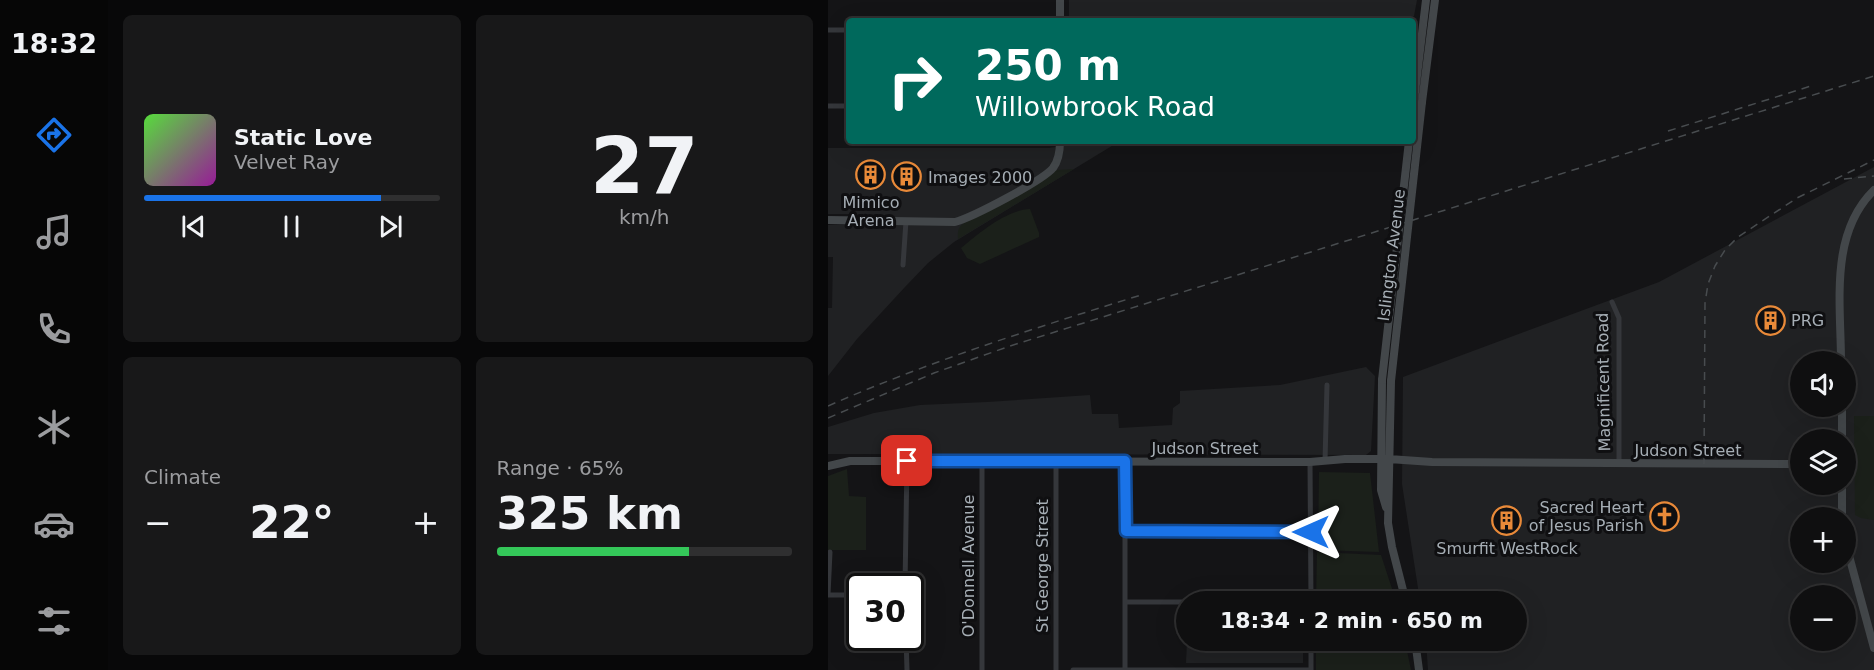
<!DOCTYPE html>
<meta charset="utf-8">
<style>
:root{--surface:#0f0f10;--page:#181819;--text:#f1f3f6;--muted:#9b9c9f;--line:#2f2f30;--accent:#1a73e8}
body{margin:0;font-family:"DejaVu Sans",sans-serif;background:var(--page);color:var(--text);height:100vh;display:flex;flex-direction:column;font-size:22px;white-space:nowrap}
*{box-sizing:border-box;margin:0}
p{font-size:20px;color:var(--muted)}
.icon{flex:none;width:33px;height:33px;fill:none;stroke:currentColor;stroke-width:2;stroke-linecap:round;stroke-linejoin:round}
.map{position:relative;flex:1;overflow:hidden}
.panel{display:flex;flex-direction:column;gap:15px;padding:15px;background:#080809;width:720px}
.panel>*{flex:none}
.guide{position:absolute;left:18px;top:18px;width:570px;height:126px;border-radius:6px;box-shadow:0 6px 24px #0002,0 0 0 2px var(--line);background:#00695c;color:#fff;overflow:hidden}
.controls{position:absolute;left:962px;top:351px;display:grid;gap:12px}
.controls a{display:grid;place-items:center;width:66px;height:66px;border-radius:50%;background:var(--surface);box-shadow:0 6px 24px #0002,0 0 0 2px var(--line);font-size:30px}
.speed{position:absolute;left:18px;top:573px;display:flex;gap:12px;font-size:30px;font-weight:700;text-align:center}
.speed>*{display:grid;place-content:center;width:78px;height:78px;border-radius:50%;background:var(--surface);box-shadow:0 6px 24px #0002,0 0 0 2px var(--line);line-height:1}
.speed .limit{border:3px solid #111;border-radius:9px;background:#fff;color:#111}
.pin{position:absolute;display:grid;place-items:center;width:51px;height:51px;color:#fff;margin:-26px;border-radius:12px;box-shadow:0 3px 9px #0006}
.me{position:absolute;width:66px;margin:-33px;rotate:270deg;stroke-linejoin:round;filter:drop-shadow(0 0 4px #0008)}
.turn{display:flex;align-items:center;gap:21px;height:126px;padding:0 30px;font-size:27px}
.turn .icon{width:78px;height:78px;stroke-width:2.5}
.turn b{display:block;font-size:42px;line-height:51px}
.big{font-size:45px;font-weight:600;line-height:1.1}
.panel .card{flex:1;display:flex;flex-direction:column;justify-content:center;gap:9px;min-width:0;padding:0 21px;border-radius:9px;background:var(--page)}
.panel .dial{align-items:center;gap:0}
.dial b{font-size:78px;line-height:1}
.song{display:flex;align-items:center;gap:18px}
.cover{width:72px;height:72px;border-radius:9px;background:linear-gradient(135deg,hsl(110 70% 55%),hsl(300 70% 35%))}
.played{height:6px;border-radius:3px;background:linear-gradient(90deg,var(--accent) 80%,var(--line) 80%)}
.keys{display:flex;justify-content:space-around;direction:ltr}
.heat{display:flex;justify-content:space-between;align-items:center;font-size:33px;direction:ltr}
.charge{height:9px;border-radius:4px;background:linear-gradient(90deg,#34c759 65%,var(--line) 0)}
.panel .tiles{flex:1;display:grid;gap:15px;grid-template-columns:repeat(2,1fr)}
.trip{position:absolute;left:348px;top:591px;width:351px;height:60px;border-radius:30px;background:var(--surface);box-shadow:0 6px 24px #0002,0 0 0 2px var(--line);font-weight:600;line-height:60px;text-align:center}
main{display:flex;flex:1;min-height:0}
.tabs{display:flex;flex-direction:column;width:108px;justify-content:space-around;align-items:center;background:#060606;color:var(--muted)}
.tabs .icon{width:42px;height:42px}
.tabs .active{color:var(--accent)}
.tabs b{font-size:27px;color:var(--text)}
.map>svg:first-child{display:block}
.built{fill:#202123;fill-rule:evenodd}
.green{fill:#1b201a}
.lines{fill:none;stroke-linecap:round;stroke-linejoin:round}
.street{stroke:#35373b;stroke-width:5}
.secondary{stroke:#43474a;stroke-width:8}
.rail{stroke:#484c4f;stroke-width:1.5;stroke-dasharray:8 6;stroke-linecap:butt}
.secondary-bridge{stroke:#43474a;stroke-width:8}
.route-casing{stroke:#114b97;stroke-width:15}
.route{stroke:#1a73e8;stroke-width:10}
.labels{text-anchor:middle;stroke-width:6;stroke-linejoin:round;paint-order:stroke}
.poi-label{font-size:16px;fill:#a6aeb5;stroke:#0f0f11;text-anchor:start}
.street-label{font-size:16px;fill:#a6aeb5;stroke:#0f0f11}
</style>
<main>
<nav class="tabs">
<b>18:32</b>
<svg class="icon active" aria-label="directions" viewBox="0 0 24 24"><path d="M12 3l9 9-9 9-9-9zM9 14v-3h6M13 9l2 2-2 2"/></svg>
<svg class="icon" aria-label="music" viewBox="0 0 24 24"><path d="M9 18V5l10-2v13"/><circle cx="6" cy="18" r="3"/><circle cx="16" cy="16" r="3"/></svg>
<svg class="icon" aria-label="phone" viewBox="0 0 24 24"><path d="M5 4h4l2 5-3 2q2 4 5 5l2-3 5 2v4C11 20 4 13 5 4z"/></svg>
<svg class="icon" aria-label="climate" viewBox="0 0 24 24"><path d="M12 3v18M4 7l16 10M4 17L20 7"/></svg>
<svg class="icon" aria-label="car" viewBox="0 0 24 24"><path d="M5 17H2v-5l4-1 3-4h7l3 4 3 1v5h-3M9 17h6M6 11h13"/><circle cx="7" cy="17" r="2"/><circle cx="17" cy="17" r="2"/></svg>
<svg class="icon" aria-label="filters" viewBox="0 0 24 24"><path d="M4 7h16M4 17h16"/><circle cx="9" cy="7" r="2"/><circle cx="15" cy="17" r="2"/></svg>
</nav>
<section class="panel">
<div class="tiles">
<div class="card">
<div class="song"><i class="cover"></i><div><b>Static Love</b><p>Velvet Ray</p></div></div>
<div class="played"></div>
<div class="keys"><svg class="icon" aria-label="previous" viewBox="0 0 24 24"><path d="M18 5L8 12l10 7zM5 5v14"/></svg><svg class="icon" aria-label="pause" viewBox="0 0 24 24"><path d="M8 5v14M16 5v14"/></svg><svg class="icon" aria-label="next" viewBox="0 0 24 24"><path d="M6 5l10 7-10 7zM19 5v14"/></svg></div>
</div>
<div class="card dial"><b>27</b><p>km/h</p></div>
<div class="card"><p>Climate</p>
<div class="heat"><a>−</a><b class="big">22°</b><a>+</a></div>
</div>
<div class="card"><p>Range · 65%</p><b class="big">325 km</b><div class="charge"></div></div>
</div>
</section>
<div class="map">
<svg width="1046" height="670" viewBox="0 0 1046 670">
<rect width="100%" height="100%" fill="#141416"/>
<path class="built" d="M241 0H589L586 16 571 21H241Z
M240 141H292L126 242 100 263 77 287 29 339 0 376V308H4L5 257H0V225L26 224V214H0V148H221L240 145Z
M1046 167V670H600L598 641 688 640V602L592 601 574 484 575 377 831 282ZM972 362H1017V406H972ZM972 440H1017V484H972ZM972 518H1017V562H972ZM972 596H1017V640H972Z
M538 367 547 376 543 451 538 455 0 454V427L46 413 92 405 159 402 262 395 264 414H290L291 428 344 425 345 408 352 403V391L452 385Z
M359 641H475V663H358Z"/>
<path class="green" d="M246 169 130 239C129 228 132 224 143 220L229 170Z
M202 209 211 233V237L152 264 139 258 133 248C151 233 178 210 202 209Z
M1026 416H1046V520L1033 518 1027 515Z
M19 469 21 496 38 497V550H0V476Z
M491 472 542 473 551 552 490 550Z
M489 552 553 555 568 601H488Z
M488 641H577L583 670H488Z"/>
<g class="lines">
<path class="street" d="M0 30H21
M0 106H21
M75 265 78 221
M784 302 791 318V463
M228 461V670
M497 461 499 385
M482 462 483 602
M298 531 483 532
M77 586 79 461
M0 595 2 552
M0 595H32
M298 602H358
M391 602 483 601
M78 638 79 670
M297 669V461
M154 670V461
M245 670H483
M483 670V640"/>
<path class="secondary" d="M232 21V0
M594 102 607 0
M585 109 598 0
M0 220 127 222C145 217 214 181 225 168 231 160 232 151 232 141
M1013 362C1013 304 1001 234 1046 190
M554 380 553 490 558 507
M563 381 560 523 564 547 578 602
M1014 406V440
M0 466 22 461H37L482 462 517 459H561L604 462 972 464
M1014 518V484
M1017 541 1046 648
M587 640 591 670"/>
<path class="rail" d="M840 131 983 86
M1016 179 1046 176
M0 406C102 361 207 328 313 295
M0 418 106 373 182 346 1046 76
M876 464 877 303 880 284 887 266 897 250 910 237 969 198 1046 160"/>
<path class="secondary-bridge" d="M554 380 581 141
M563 381 594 102"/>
</g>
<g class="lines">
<defs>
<path id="route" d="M79 461H297L298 531 483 532"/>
</defs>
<use href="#route" class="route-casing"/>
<use href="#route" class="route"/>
</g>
<defs>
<symbol id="building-ring" viewBox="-11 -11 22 22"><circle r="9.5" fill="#0f0f11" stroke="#e98a39" stroke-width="1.5"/><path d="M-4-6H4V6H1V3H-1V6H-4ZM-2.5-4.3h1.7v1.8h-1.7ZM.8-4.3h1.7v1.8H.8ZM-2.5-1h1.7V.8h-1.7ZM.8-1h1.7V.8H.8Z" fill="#e98a39"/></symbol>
<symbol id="church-ring" viewBox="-11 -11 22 22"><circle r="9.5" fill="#0f0f11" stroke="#e98a39" stroke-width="1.5"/><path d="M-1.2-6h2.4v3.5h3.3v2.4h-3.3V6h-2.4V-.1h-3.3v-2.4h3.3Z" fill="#e98a39"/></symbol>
</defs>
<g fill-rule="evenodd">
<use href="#building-ring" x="26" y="158" width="33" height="33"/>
<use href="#building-ring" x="62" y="160" width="33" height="33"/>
<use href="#building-ring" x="926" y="304" width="33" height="33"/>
<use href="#church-ring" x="820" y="500" width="33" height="33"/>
<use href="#building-ring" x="662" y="504" width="33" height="33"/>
</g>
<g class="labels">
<g class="poi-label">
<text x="100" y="183">Images 2000</text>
<text x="43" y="208" text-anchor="middle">Mimico<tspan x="43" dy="18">Arena</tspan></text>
<text x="963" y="326">PRG</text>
<text x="816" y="513" text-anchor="end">Sacred Heart<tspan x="816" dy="18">of Jesus Parish</tspan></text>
<text x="679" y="554" text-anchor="middle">Smurfit WestRock</text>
</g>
<g class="street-label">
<text transform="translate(563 255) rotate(-83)" y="6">Islington Avenue</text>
<text transform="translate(775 382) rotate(-91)" y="6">Magnificent Road</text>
<text x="377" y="454">Judson Street</text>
<text x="860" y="456">Judson Street</text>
<text transform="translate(140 566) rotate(-90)" y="6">O'Donnell Avenue</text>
<text transform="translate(214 566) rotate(-90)" y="6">St George Street</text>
</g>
</g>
</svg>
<div class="controls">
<a><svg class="icon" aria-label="sound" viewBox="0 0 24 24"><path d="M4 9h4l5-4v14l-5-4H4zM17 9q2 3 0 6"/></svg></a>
<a><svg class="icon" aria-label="layers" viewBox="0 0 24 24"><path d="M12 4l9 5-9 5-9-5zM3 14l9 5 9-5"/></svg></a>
<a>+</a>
<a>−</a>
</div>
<div class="speed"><div class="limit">30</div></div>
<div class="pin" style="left:79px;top:461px;background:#d93025"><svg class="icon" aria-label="arrive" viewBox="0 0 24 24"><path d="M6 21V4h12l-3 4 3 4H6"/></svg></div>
<svg class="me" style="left:483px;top:532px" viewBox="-20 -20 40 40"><path d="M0-17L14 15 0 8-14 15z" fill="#1a73e8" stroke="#fff" stroke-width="4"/></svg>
<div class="trip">18:34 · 2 min · 650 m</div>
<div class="guide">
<div class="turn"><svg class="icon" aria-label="right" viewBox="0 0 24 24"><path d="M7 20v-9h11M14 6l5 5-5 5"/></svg><div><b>250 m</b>Willowbrook Road</div></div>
</div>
</div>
</main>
